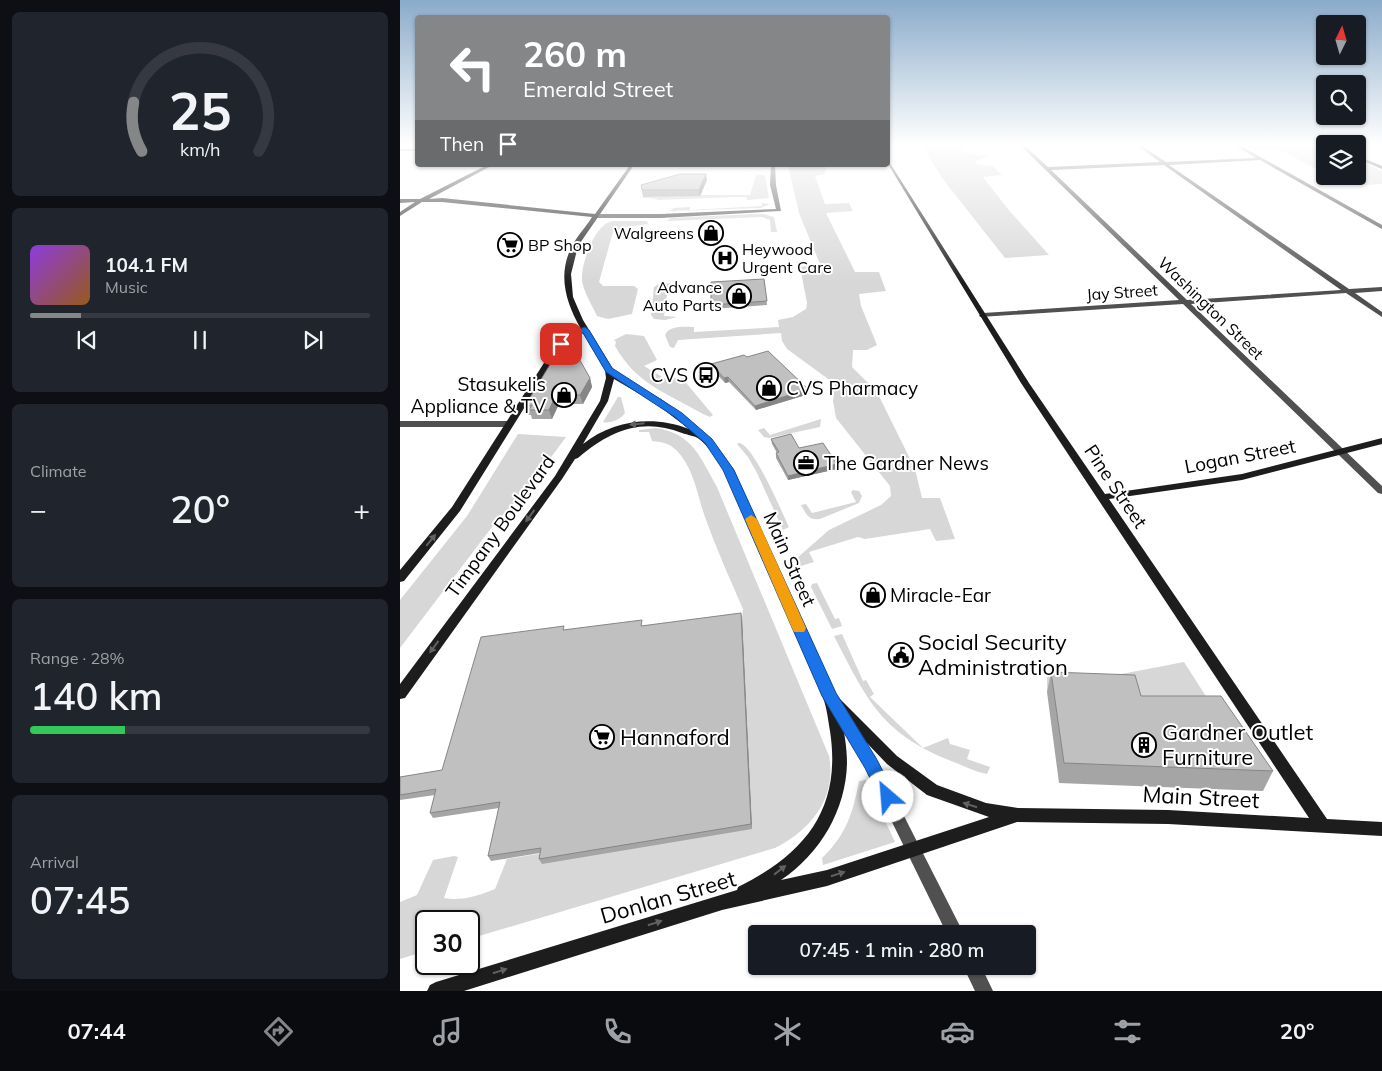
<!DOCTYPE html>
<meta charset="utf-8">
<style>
:root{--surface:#171b24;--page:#20242c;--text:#f1f3f6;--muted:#9ea1a6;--line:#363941;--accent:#858687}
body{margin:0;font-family:Mulish,sans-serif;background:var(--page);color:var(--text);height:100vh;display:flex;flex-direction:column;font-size:19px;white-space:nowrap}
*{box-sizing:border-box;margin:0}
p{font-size:16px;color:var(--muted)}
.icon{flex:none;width:28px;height:28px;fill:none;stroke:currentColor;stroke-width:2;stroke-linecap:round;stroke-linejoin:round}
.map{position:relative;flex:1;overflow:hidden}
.sheet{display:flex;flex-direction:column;gap:12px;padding:12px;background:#0d0f14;width:400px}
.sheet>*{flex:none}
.hud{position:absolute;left:15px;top:15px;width:475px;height:152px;border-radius:5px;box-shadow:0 1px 4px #0004;background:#858687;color:#fff;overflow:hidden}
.needle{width:32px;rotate:5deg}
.tools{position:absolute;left:916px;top:15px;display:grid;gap:10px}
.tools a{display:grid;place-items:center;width:50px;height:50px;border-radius:5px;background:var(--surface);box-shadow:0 1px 4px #0004;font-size:25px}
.speed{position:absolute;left:15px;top:910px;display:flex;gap:10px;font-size:25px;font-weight:700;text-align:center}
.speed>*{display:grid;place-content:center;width:65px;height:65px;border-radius:50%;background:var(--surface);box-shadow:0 1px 4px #0004;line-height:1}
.speed .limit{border:2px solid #111;border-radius:8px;background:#fff;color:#111}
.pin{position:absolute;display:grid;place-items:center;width:42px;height:42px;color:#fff;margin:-21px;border-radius:10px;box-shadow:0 2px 8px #0006}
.me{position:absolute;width:55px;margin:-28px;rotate:333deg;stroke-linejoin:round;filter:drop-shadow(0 0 4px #0008)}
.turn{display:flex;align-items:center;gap:18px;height:105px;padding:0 25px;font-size:22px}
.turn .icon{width:65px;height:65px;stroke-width:2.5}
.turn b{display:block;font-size:35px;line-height:42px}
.then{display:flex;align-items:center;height:48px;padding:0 25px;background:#0003;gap:10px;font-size:19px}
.big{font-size:38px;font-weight:600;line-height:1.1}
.sheet .card{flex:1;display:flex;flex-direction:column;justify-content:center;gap:8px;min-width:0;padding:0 18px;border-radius:8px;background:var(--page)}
.sheet .dial{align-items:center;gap:0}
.dial svg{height:130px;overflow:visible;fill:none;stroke:var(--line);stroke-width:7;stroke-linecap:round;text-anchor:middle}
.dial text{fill:var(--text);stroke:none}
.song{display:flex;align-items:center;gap:15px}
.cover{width:60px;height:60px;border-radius:8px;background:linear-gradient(135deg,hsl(270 70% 55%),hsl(30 70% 35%))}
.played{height:5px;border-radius:2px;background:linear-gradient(90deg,var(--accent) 15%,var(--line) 15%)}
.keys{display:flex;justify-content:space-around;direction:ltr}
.heat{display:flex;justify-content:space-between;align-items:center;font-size:28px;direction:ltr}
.charge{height:8px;border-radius:4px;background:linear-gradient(90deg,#34c759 28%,var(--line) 0)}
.trip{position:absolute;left:348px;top:925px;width:288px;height:50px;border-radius:5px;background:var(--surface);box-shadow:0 1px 4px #0004;font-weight:600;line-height:50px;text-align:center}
.menu{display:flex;height:80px;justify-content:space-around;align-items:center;background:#090b0e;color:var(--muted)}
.menu .icon{width:35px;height:35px}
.menu .selected{color:var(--accent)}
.menu b{font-size:22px;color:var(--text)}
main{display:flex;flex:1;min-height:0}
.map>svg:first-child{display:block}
.green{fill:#d7d7d7}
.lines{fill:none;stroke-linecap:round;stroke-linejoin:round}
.street{fill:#505050;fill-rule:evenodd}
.secondary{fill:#1d1d1d;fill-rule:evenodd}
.wall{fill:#a5a5a5}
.shaded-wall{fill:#868686}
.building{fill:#c0c0c0;stroke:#868686}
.oneway{fill:#616161}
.route{fill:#1a73e8;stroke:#114b97}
.slow{fill:#f59e0b}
.labels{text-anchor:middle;stroke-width:4;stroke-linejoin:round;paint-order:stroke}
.far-poi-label{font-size:16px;fill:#000;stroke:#fff;text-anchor:end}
.far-street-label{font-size:16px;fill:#000;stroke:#fff}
.poi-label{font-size:19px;fill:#000;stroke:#fff;text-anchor:start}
.street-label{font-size:19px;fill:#000;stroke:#fff}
.near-poi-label{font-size:22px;fill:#000;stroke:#fff;text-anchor:start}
.near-street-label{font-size:22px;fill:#000;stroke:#fff}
</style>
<main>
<section class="sheet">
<div class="card dial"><svg viewBox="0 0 100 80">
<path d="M14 69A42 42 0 1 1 86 69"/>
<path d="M14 69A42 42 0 0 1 9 39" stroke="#858687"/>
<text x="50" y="56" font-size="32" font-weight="700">25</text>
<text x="50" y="72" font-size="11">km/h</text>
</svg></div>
<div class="card">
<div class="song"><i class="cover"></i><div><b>104.1 FM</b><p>Music</p></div></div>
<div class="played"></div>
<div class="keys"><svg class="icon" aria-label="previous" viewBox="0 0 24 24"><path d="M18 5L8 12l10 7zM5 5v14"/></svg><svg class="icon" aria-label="pause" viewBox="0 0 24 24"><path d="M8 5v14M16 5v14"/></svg><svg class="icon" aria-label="next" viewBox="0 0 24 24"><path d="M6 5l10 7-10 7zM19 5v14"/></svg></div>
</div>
<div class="card"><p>Climate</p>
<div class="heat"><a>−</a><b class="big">20°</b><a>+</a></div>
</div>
<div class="card"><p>Range · 28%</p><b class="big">140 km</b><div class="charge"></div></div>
<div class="card"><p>Arrival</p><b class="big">07:45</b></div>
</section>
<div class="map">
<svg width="982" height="991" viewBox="0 0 982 991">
<rect width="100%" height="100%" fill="#fff"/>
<path class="green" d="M522 145H563L565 147 561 152 590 156 575 161 576 164 593 166 602 175 583 177 608 209 649 255 605 258 542 178Z
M846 145 925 146V173L878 149 855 150Z
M958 160 982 171V184L964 185 946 176H958Z
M388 165H437L426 166 425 174 415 176 425 204 449 203 453 211 426 213 455 272H479L486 291 459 294 461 306 477 345 467 350H453L452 367 477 392 515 469 522 498H540L555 539 536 541 530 529 465 539 458 537 409 552 414 562 401 566 397 558 429 530 481 505 491 496 490 486 436 418 433 401 435 384 387 349 382 341 381 333 278 340 274 348 270 347 265 335C270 325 284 327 294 327V332L379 327 378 320 393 317 406 309 407 303 400 267 420 264 399 213Z
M343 174 365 175 369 198 347 200 346 197H336L257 200V199L237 197H260L262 195H350L356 175Z
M362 203 370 204 361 208 269 211 274 208 290 207V210L362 206Z
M353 214H364L374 217 377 232H371L370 220 362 217 266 221 271 218Z
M213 221H247L248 224H250L223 227 213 232 199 282 203 286H234L238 289 232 314 208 319 197 316C192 305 183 291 182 280 181 263 195 223 213 221Z
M276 283 280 284V287L268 289 264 316 277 317 265 320 254 319 251 315 254 287 259 284Z
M226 334 244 336 257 360 244 366 269 381 277 377 282 378 313 415 310 417 303 414C267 393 237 385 215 346L216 342 214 340Z
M218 397H221L225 413C222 419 209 424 203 422Z
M421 419 420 427 369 438 364 437 358 430 364 428 370 435Z
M256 428C293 434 300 457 317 487L429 756C437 798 411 830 375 848L69 939V921H26V951L0 959V902L17 895 33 860 54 856 58 857 44 898C62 901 78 896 95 889L107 859 144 853 342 618 343 609C330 579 316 548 305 517 297 494 294 468 276 450 269 443 262 442 252 441L249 432H239V430Z
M118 434 166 437 132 483 92 527 0 648V600L67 516Z
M339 443C353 444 381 510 388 525L389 527 383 530 357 473 348 457 337 444Z
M453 490 459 491 462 496 459 503 420 519C409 521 406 514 401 505L406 504 412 513 456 502 451 492Z
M417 583 435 619 439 618 442 626 432 629 411 587 412 584Z
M442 634 463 681 466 680 474 694 470 697 523 748 548 738 550 744 570 750 567 759 590 767 587 774C575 772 562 765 551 761 481 733 467 700 434 636Z
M784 662 818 715 647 692V677L711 676Z
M466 780 495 842 423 865 422 858C446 835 453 813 459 781Z"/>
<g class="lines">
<path class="street" d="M620 145H624L648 167 760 162 736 145H741L766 162 856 158 834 145H839L982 225V229L980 228 860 160 769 165 949 289 982 287V291L955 293 982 312V317L946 293 791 304 982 486V494L978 493 783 304 580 317 579 315 583 313 779 300ZM764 165 941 290 787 300 651 170Z
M0 149H18V151H0Z
M371 165H375L376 185 381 211 261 218H196L193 216 196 214H261L376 209 370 185Z
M0 421H109L113 424 109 427H0Z
M436 702 441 703 475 759 564 934H547L465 767 429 707 431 703Z
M563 966H581L593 991H575Z"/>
<path class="secondary" d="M958 156 982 166V169L958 159Z
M488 160 629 383 705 494 842 474 982 438V444L842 480 709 499 927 819 982 822V836L768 824 617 822 427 886 322 910 64 991H27L30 985 36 982 337 890 338 887C405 854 442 809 430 731 428 720 427 708 423 698 418 684 411 670 405 656 391 625 378 594 364 562 350 530 327 460 299 439 296 436 287 435 282 433 242 417 209 431 178 458L175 459 162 479 5 698 0 699V684L155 476 200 401 206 378 205 370 183 333 175 335 164 344 60 511 4 581 0 582V570L52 507 158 341 169 331 181 329C166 303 157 275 172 246 177 236 186 227 192 217L42 202H22L0 216V212L15 202 0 203V199H20L87 165H93L29 199 42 198 195 214 230 165H234L178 246 171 274 173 297 183 320 213 369 230 382 261 399 292 422 318 448 334 470 434 693 497 756 537 785 586 803 618 808 768 810 909 818 621 383 488 164ZM214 379 255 403 289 429C253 415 213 420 183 444L208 401ZM441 716 487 764 527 795 589 817 427 870 381 880C420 854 446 810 447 763 447 747 444 731 441 716Z"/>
</g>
<path class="wall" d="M307 180 300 196 243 197 241 185Z
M364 279 367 305 311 309V305Z
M347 357 408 389 409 394 356 410 329 382 325 383 311 368V364Z
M190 378 192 387 183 404H159L152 419H132L131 415H128L125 406Z
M371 439 399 448 437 469 388 480 376 458V453H377L372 444Z
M342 618 352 829 142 864 139 859 140 853 91 861 88 856 99 808 33 818 30 813 35 795 0 800V777L42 770 165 630 243 626Z
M651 672 741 696 873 771 863 791 659 783 647 692Z"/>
<path class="shaded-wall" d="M306 174 307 180 300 196 299 190Z
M328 377 329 382 325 383 324 378Z
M190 378 192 387 183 404 180 395Z
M408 389 409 394 356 410 355 406Z
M156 395 159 404 152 419 149 410Z
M437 464V469L388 480V476Z
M341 613 342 618 352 829 351 824Z"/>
<path class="building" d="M280 174H306L299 190H242L241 185Z
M364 279 367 301 311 305V282Z
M160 348H173L190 378 180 395H156L149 410H129L132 405 125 406Z
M368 351 408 389 355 406 328 377 324 378 311 364 344 355 347 357Z
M391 434 399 448 423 443 437 464 388 476 376 453 379 452 371 439Z
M341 613 351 824 139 859 141 848 88 856 100 802 30 813 36 789 0 795V777L42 770 81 637 164 626 163 630 242 620 241 626Z
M651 672 735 675 741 696H821L873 771 664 763Z"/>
<defs><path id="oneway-solid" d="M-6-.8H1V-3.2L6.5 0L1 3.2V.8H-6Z" transform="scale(1.25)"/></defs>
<g class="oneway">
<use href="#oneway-solid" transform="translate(237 424) rotate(174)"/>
<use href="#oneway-solid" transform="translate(130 516) rotate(126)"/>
<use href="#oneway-solid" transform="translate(31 540) rotate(-51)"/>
<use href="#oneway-solid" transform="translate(34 647) rotate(126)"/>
<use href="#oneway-solid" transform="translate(570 805) rotate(-162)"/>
<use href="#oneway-solid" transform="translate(380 870) rotate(-38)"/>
<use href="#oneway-solid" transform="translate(438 874) rotate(-18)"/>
<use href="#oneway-solid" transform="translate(255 923) rotate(-17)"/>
<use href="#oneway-solid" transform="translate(100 971) rotate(-17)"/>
</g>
<linearGradient id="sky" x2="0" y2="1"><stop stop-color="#8aabca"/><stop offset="0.51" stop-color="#fff"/><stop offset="1" stop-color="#fff" stop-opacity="0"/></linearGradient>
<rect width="982" height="283" fill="url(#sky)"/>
<path class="route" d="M185 327 189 330 212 368 282 413 312 439 334 470 436 693 476 758 494 792 496 797 494 803 488 805 482 803 465 768 422 696 323 470 305 443 275 417 206 372 183 333 175 335 164 345 156 344 169 332Z"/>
<path class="slow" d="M351 515 357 519 406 628 404 632H394L392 628 345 519Z"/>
<defs>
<symbol id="shop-ring" viewBox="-11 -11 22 22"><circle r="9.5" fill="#fff" stroke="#000" stroke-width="1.5"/><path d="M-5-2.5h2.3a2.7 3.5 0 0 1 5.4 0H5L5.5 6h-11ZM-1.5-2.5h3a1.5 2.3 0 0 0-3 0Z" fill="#000"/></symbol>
<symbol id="supermarket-ring" viewBox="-11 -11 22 22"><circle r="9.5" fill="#fff" stroke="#000" stroke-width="1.5"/><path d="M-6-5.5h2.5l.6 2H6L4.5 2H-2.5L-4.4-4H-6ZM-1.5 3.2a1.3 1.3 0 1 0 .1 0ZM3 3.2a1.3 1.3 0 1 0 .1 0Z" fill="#000"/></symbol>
<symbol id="hospital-ring" viewBox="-11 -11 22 22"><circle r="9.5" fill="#fff" stroke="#000" stroke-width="1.5"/><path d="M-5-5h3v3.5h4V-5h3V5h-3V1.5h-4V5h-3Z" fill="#000"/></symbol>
<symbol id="bus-ring" viewBox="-11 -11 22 22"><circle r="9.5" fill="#fff" stroke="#000" stroke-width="1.5"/><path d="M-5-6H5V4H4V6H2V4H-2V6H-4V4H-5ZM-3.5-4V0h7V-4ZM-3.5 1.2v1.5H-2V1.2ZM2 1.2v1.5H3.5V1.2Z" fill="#000"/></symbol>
<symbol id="office-ring" viewBox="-11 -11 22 22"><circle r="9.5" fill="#fff" stroke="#000" stroke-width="1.5"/><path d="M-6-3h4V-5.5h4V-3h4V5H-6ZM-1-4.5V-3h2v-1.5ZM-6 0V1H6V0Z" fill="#000"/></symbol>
<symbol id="civic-ring" viewBox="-11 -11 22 22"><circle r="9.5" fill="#fff" stroke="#000" stroke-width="1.5"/><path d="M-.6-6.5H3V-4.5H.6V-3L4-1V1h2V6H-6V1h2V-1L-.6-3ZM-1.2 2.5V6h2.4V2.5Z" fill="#000"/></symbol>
<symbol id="building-ring" viewBox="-11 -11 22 22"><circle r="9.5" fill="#fff" stroke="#000" stroke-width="1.5"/><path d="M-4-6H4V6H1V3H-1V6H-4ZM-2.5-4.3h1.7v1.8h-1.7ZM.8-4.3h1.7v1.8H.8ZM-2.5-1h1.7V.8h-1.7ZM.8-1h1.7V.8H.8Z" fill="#000"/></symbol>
</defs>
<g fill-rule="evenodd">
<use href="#shop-ring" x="297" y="219" width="28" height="28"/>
<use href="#supermarket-ring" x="96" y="231" width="28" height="28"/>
<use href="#hospital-ring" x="311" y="244" width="28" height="28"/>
<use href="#shop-ring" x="325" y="282" width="28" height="28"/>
<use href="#bus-ring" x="292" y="361" width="28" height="28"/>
<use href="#shop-ring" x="355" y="374" width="28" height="28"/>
<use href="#shop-ring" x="150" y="381" width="28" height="28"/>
<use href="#office-ring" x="392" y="449" width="28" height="28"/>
<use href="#shop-ring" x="459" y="581" width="28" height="28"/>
<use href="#civic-ring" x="487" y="641" width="28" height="28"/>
<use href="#supermarket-ring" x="188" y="723" width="28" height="28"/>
<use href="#building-ring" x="730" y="731" width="28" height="28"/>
</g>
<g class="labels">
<g class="far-poi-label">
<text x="294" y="239">Walgreens</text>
<text x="128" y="251" text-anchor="start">BP Shop</text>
<text x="342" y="255" text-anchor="start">Heywood<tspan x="342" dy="18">Urgent Care</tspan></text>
<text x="322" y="293">Advance<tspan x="322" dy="18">Auto Parts</tspan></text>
</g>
<g class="far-street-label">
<text transform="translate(722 292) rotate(-4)" y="6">Jay Street</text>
<text transform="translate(811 308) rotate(44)" y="6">Washington Street</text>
</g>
<g class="poi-label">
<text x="288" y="382" text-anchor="end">CVS</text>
<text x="146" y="391" text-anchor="end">Stasukelis<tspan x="146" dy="22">Appliance &amp; TV</tspan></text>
<text x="386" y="395">CVS Pharmacy</text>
<text x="424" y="470">The Gardner News</text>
<text x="490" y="602">Miracle-Ear</text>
</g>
<g class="street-label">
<text transform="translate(840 456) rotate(-11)" y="7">Logan Street</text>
<text transform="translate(716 486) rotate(56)" y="7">Pine Street</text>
<text transform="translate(100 526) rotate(-54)" y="7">Timpany Boulevard</text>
<text transform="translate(390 559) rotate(66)" y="7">Main Street</text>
</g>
<g class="near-poi-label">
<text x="518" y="650">Social Security<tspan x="518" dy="25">Administration</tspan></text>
<text x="762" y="740">Gardner Outlet<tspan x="762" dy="25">Furniture</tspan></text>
<text x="220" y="745">Hannaford</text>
</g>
<g class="near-street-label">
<text transform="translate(801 797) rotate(3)" y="8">Main Street</text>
<text transform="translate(268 897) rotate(-16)" y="8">Donlan Street</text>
</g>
</g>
</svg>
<div class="tools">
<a><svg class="needle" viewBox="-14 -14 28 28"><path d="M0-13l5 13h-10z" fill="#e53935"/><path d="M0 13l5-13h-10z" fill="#9ea1a6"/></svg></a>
<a><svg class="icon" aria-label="search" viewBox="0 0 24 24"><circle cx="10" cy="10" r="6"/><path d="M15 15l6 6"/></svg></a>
<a><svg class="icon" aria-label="layers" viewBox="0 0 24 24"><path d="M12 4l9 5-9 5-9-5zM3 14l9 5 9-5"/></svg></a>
</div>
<div class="speed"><div class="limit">30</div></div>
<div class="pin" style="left:161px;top:344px;background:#d93025"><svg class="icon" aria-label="arrive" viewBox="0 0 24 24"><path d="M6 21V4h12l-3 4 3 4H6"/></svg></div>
<svg class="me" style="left:488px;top:797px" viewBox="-20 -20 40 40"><circle r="19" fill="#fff"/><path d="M0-13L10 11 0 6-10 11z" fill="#1a73e8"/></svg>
<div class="trip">07:45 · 1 min · 280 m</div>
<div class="hud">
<div class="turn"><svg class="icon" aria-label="left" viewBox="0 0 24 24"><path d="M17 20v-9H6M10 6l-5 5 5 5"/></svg><div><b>260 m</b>Emerald Street</div></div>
<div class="then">Then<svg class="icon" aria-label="arrive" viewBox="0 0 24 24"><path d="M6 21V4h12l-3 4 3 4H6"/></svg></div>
</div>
</div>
</main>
<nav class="menu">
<b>07:44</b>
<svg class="icon selected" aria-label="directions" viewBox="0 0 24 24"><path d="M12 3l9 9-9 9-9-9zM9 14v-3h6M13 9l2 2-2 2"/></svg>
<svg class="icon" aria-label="music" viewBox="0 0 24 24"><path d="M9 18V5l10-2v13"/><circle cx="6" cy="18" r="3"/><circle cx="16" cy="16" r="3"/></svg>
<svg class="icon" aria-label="phone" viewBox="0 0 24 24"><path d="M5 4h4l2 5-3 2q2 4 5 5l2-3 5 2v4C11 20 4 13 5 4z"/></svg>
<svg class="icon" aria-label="climate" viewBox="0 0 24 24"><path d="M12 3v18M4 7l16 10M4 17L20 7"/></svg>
<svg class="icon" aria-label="car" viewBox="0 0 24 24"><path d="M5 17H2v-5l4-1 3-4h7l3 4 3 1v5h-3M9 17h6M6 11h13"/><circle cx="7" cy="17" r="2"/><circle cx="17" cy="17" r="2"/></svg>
<svg class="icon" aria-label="filters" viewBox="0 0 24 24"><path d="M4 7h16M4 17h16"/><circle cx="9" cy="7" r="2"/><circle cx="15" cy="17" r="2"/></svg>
<b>20°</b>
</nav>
